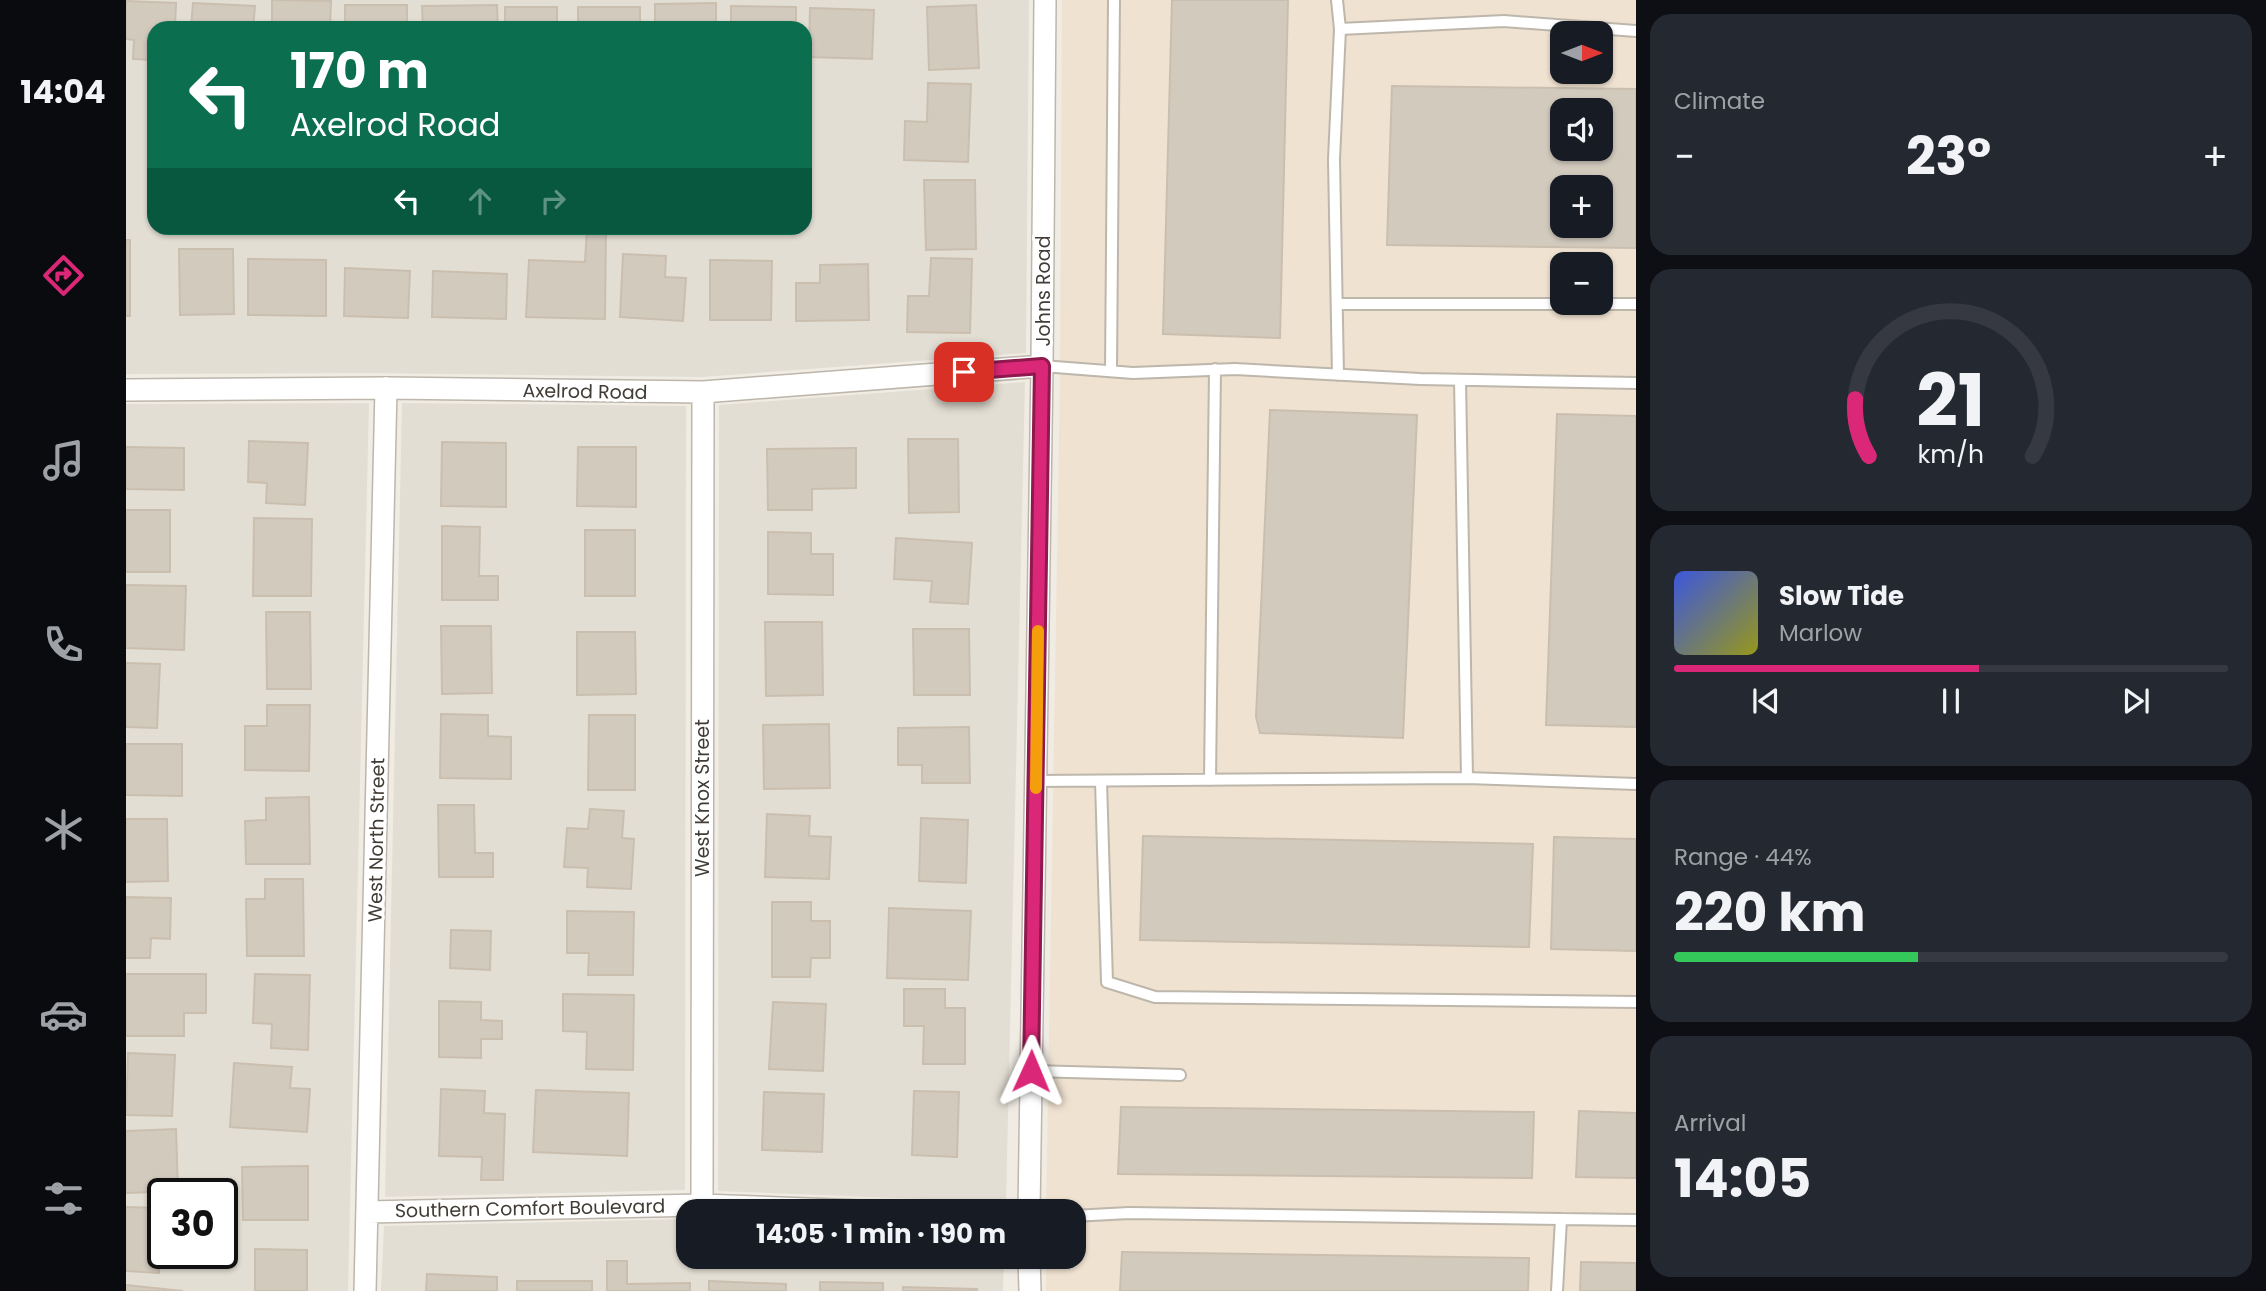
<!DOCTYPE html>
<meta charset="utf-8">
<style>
:root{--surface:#171b24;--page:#242831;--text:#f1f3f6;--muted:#9ea1a6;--line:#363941;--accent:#db2777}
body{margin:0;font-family:Poppins,sans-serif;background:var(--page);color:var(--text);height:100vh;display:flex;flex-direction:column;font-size:26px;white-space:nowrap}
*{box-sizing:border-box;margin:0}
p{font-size:23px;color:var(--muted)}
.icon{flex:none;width:38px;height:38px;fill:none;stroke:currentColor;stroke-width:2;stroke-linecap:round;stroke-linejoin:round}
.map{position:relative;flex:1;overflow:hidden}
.drawer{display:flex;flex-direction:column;gap:14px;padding:14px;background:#0d0f14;width:630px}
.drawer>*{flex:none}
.banner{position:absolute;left:21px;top:21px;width:665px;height:214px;border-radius:21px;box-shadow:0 2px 5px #0004;background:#0b6e4f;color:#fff;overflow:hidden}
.needle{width:46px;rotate:90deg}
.buttons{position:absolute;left:1424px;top:21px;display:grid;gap:14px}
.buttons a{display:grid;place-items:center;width:63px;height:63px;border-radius:14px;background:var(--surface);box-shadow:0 2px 5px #0004;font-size:35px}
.speed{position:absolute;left:21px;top:1178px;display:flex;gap:14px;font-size:35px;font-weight:700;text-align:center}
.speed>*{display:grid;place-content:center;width:91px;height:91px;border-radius:50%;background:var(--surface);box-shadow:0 2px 5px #0004;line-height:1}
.speed .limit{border:4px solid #111;border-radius:10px;background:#fff;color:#111}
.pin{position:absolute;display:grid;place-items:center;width:60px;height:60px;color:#fff;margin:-30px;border-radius:14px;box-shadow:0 4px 10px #0006}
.me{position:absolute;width:77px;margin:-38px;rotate:1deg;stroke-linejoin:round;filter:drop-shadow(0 0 5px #0008)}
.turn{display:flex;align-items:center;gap:24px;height:147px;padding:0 28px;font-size:32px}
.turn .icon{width:91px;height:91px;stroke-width:2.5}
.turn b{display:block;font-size:49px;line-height:60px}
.lanes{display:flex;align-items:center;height:66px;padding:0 28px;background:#0003;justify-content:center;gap:35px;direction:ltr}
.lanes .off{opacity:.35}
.big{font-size:52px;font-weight:700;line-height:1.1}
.drawer .widget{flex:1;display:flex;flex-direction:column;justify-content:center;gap:10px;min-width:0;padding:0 24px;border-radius:21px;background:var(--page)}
.drawer .dial{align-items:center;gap:0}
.dial svg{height:182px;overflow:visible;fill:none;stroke:var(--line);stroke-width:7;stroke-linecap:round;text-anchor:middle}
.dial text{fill:var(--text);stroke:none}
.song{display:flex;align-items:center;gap:21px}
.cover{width:84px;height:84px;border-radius:10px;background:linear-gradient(135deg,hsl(230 70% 55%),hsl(60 70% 35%))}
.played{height:7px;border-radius:4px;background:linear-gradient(90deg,var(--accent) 55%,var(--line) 55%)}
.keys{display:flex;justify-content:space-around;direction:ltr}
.heat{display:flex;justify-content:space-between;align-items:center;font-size:38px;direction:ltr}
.charge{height:10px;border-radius:5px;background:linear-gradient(90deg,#34c759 44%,var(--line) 0)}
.trip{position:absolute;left:550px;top:1199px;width:410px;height:70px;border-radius:21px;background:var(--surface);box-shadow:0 2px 5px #0004;font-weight:700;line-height:70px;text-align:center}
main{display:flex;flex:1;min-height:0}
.tab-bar{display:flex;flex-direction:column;width:126px;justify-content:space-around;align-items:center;background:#090b0e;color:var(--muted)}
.tab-bar .icon{width:49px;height:49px}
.tab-bar .selected{color:var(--accent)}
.tab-bar b{font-size:32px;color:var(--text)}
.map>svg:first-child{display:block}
.residential{fill:#e3ded3;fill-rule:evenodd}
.commercial{fill:#f0e2d1;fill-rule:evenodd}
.building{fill:#d3cabe;stroke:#cabfaf;stroke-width:2;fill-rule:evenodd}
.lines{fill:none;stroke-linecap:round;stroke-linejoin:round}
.lane-casing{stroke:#bdb6ab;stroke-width:14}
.street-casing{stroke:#bdb6ab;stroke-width:24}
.lane{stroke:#fff;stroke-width:10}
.street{stroke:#fff;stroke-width:21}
.route-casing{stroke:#8e194d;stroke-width:18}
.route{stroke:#db2777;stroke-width:12}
.slow{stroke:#f59e0b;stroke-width:12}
.labels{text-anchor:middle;stroke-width:6;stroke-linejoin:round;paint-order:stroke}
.street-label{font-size:19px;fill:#413c35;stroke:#fff}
</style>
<main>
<nav class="tab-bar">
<b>14:04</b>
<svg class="icon selected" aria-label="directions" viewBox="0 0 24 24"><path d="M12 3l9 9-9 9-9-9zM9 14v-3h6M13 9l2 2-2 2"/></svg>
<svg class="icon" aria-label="music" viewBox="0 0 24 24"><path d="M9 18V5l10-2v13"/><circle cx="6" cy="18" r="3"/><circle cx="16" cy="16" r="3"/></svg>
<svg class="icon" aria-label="phone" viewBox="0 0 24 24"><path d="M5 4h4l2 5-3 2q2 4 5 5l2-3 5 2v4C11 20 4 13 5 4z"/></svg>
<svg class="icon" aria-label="climate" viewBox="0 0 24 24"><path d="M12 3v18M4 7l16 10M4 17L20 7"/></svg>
<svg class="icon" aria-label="car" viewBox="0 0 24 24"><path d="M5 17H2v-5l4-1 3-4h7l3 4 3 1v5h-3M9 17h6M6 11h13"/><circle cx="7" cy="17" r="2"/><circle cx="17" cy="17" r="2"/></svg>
<svg class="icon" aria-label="filters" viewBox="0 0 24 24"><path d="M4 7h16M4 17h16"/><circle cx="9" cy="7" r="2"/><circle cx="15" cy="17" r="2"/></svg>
</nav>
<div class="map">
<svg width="1510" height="1291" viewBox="0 0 1510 1291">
<rect width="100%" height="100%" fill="#f0ece4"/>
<path class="residential" d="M0 0H903L900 353 576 377 244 373 0 374ZM28 28H679V228H28Z
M899 382 880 1202 592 1191 593 405Z
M243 403 222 1291H0V404ZM37 1194H96V1253H37Z
M276 403 560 406 559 1190 259 1197Z
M562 1219V1256L878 1257 877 1291H255L258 1226Z"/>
<path class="commercial" d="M936 0H1510V1291H920V1257L947 1256V1211H920L934 379ZM1437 33H1475V72H1437ZM1437 110H1475V149H1437ZM1437 187H1475V226H1437ZM1437 264H1475V303H1437Z"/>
<path class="building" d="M146 0 205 1 204 28H146Z
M1046 0H1162L1154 338 1037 334Z
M0 1 50 3 49 28H28V60L7 59 8 40 0 39Z
M67 3 129 6 127 28H65Z
M590 3V28H529V4Z
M219 5H281V28H219Z
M371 5 372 28H297L296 6Z
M850 5 853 68 803 70 801 7Z
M605 6 670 7V28H605Z
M379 7H431V28H379Z
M452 7H514V28H452Z
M684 8 748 10 746 59 683 57Z
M802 83 845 84 842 162 778 160 779 121 801 122Z
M1266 86 1510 89V248L1261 245ZM1437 110H1475V149H1437ZM1437 187H1475V226H1437Z
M798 180H849L850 249 800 250Z
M461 228H480L479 319 400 317 403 260 459 262Z
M0 240H4V316H0Z
M53 249H107L108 314 54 315Z
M497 254 540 256 539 277 560 278 557 321 494 317Z
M805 258 846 259 844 333 781 332 782 296H803Z
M122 259 200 260V316L122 315Z
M584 260 646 261 645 320H584Z
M742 264 743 320 670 321V283H694V265Z
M219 268 284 271 282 318 218 316Z
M307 271 381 274 380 319 306 317Z
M1144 410 1291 415 1277 738 1134 733 1130 717Z
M1431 414 1510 416V727L1420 725Z
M782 439H832L833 512 783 513Z
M123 441 182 443 179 505 140 503 141 483 122 482Z
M316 442 380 443V507L315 506Z
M0 447 58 448V490L0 489Z
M452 447H510V507L451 506Z
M730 448V488L686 489V510H642L641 449Z
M0 510H44V572H0Z
M128 518 186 519 185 596H127Z
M316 526 354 527 353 576H372V600H316Z
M459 530H509V596H459Z
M642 532 685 533V554H707V595L642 594Z
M770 538 846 543 842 604 804 602 806 581 768 579Z
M0 585 60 586 58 650 0 648Z
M140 612H184L185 689H141Z
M639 622H696L697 695 640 696Z
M315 626H365L366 693 316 694Z
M787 629H843L844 695H788Z
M451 632H509L510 694 451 695Z
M0 663 34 664 31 728 0 727Z
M141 705H184L183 771 119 770V726H141Z
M315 714 362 715V736L385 737V779L314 778Z
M463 715H509V790H462Z
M703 724 704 788 638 789 637 725Z
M843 727 844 783H796V765H772V728Z
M0 744H56V796L0 795Z
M183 797 184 864H120L119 821 140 820V798Z
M312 805H348L349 853H367V877H313Z
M464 809 498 811 496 838 508 839 505 889 461 887 462 868 438 867 441 828 462 829Z
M641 814 684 816 683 836 705 837 703 879 639 877Z
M795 818 842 820 840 883 793 881Z
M0 819H41L42 881 0 882Z
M1017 836 1407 844 1403 947 1014 940Z
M1428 837 1510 839V951L1425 949Z
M139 879H177L178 956H121L120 899H139Z
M0 897 45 898 44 939 25 938 24 958H0Z
M646 902H685V921H704V958H685L684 977H646Z
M763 908 845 911 842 980 761 978Z
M441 911 508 912 507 975H462L463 953H441Z
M325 930 365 931 364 970 324 968Z
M0 974H80V1013H58V1036H0Z
M129 974 184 975 182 1050 145 1048 146 1024 127 1023Z
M778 989H819V1008H839V1064H797L798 1026H778Z
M437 994 508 995 507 1070 460 1069 461 1032 437 1031Z
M313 1001 355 1002V1020L376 1021V1039H355V1058L313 1057Z
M647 1002 700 1004 697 1071 643 1069Z
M2 1053 49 1055 46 1116 0 1115Z
M108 1063 166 1067 164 1088 184 1089 181 1132 104 1127Z
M315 1089 359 1091 358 1113 379 1114 377 1180H355L356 1157 313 1156Z
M410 1090 503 1093 501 1156 407 1152Z
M788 1091 833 1092 831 1157 786 1155Z
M638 1092 698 1094 696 1152 636 1150Z
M995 1107 1408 1112 1406 1178 992 1174Z
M1453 1111 1510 1113V1178L1450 1177Z
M50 1129 52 1191 0 1193V1131Z
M182 1166V1220H117L116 1167Z
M0 1207 35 1208 33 1273 0 1271Z
M129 1249 181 1250V1291H129Z
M996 1252 1403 1258 1402 1291H994Z
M481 1261H501V1284L564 1283V1291H481Z
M1455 1262 1510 1263V1291H1454Z
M301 1274 371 1277V1291H300Z
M391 1281H466V1291H391Z
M583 1281 660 1284V1291H583Z
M694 1282 757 1283V1291H694Z
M0 1285 57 1291H0Z
M777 1287 851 1289V1291H777Z"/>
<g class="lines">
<defs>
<path id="lane" d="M1211 0 1214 29
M1211 304H1510
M916 366 1007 373 1109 369 1294 379 1510 383
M985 371 988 0
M1212 375 1208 159 1214 29 1378 21 1510 31
M1341 778 1510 784
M1084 780 1089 369
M910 781 1341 778 1334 380
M975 781 981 982 1029 997 1510 1002
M905 1071 1054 1075
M947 1216 1003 1213 1510 1220
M1431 1291 1435 1219"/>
<path id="street" d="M0 390 260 388 577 392 916 366
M576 1205 577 392
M903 1211 916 366 919 0
M242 1212 576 1205 734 1211
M903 1256 904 1291
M239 1291 260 388"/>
</defs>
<use href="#lane" class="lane-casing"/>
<use href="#street" class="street-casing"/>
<use href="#lane" class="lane"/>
<use href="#street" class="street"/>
</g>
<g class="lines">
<defs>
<path id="route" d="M838 372 916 366 905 1071"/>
</defs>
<use href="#route" class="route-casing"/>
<use href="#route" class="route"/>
<path class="slow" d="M910 788 912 631"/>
</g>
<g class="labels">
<g class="street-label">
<text transform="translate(917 291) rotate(-90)" y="7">Johns Road</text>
<text transform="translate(459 391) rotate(1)" y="7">Axelrod Road</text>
<text transform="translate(576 798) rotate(-90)" y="7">West Knox Street</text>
<text transform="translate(250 840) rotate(-89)" y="7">West North Street</text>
<text transform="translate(404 1208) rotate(-1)" y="7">Southern Comfort Boulevard</text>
</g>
</g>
</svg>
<div class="buttons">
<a><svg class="needle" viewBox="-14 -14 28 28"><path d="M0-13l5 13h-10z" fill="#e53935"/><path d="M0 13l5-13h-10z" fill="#9ea1a6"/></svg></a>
<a><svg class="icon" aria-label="sound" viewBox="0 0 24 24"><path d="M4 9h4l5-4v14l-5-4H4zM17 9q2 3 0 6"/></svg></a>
<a>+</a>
<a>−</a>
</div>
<div class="speed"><div class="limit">30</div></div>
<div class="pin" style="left:838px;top:372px;background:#d93025"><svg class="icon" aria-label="arrive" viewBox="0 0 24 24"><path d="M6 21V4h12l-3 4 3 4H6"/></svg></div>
<svg class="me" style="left:905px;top:1071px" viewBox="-20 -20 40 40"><path d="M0-17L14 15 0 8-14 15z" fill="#db2777" stroke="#fff" stroke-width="4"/></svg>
<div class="trip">14:05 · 1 min · 190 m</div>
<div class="banner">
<div class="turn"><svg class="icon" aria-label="left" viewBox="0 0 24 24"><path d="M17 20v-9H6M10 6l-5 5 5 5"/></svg><div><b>170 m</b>Axelrod Road</div></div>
<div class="lanes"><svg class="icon" aria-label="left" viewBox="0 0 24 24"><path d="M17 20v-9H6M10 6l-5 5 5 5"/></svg><svg class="icon off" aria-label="ahead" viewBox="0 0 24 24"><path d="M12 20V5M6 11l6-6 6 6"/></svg><svg class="icon off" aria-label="right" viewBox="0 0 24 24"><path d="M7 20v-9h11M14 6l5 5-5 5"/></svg></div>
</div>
</div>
<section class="drawer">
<div class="widget"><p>Climate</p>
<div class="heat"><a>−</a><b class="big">23°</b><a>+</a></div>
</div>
<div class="widget dial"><svg viewBox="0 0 100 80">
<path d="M14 69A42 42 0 1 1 86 69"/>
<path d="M14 69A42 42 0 0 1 8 44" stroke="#db2777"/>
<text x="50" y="56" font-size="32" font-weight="700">21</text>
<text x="50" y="72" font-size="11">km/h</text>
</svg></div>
<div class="widget">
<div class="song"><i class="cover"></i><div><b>Slow Tide</b><p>Marlow</p></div></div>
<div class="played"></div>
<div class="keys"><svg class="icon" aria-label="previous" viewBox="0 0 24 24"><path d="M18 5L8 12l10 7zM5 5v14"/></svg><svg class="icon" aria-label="pause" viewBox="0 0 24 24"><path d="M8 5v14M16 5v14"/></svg><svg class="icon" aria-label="next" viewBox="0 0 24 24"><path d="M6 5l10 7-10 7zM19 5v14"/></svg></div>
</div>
<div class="widget"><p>Range · 44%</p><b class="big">220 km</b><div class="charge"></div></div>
<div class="widget"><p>Arrival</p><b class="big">14:05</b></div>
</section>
</main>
